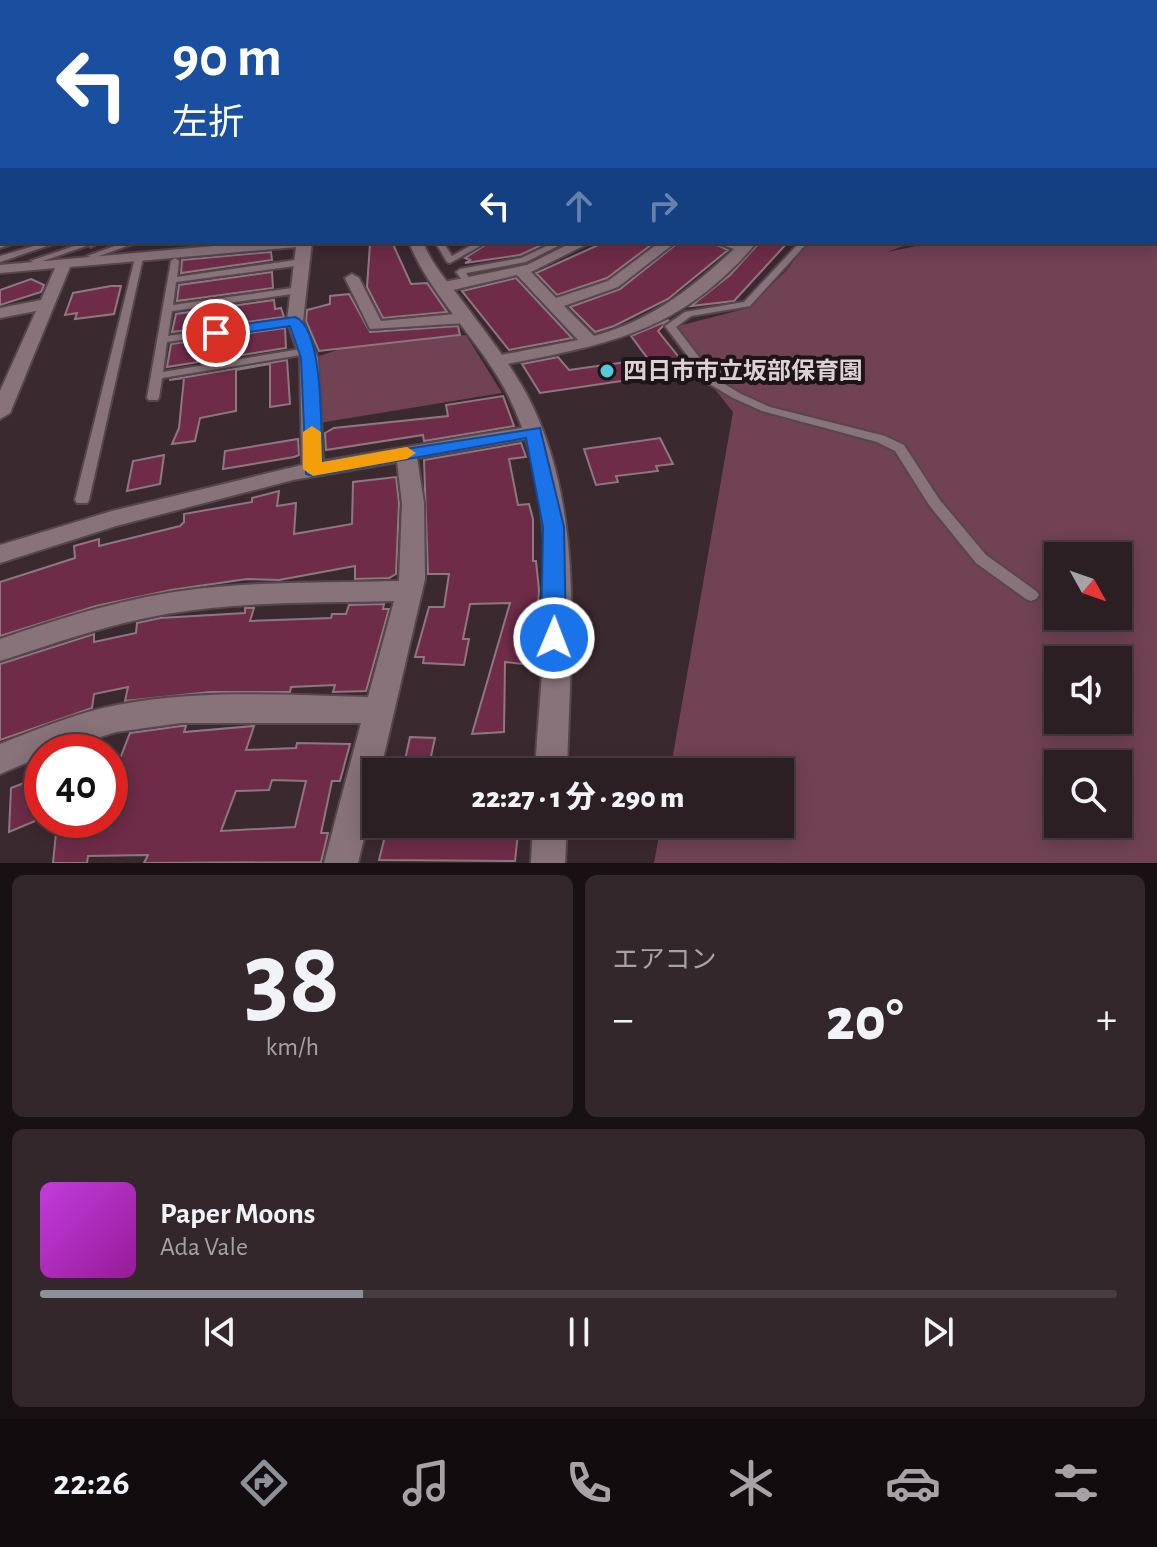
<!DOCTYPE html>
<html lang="ja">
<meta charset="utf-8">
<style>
:root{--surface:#2c1f24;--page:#34272c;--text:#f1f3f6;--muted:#a6a2a6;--line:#483d41;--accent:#8c9099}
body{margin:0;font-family:"Alegreya Sans","Noto Sans JP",sans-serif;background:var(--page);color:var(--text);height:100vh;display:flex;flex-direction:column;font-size:30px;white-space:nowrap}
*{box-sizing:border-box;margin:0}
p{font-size:26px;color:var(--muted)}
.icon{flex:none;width:44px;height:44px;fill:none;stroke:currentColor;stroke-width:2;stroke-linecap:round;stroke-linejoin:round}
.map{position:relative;height:863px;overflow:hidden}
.panel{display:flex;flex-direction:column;gap:12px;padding:12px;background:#181114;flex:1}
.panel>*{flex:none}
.banner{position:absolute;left:0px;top:0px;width:1158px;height:244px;box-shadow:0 4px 20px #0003,0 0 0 2px var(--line);background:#1a4fa0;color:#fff;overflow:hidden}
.needle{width:52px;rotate:130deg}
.buttons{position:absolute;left:1044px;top:542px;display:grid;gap:16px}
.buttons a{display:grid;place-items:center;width:88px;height:88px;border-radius:0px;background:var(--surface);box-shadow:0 4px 20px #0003,0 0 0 2px var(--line);font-size:40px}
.speed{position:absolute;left:24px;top:734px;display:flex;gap:16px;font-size:40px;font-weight:700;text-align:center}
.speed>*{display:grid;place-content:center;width:104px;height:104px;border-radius:50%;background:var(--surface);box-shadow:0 4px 20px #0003,0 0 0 2px var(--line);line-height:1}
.speed .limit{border:12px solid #d22;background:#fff;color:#111}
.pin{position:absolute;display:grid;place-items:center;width:68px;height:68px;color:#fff;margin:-34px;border:4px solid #fff;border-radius:50%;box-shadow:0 2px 8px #0007}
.me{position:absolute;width:88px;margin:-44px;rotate:1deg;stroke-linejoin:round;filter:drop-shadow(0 0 6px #0008)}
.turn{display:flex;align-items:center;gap:28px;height:168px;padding:0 40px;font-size:36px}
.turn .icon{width:104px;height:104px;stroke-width:2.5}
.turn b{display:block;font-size:56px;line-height:68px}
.lanes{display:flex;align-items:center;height:76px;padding:0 40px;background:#0003;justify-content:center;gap:40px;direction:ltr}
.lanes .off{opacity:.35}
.big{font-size:60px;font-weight:800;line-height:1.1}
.panel .card{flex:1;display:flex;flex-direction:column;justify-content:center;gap:12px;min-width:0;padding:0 28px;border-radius:12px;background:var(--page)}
.panel .dial{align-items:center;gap:0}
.dial b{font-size:104px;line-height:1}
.song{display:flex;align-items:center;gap:24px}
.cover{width:96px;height:96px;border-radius:12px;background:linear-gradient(135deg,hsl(290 70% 55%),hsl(300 70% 35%))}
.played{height:8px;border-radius:4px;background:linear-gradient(90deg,var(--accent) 30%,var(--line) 30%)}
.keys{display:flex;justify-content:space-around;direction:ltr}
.heat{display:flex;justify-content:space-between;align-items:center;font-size:44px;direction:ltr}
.panel .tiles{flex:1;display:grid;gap:12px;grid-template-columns:1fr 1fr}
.card:last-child{grid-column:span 2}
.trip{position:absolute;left:362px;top:758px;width:432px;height:80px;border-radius:0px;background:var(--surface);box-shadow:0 4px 20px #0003,0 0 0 2px var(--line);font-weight:800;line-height:80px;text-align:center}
.tabs{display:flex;height:128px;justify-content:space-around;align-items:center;background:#120c0e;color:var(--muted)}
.tabs .icon{width:56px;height:56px}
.tabs .active{color:var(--accent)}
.tabs b{font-size:36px;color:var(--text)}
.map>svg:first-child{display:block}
.green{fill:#704254;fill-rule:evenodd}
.building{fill:#6f2c49;stroke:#8e787f;stroke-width:2;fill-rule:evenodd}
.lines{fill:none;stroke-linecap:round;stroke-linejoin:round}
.service-casing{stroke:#56474d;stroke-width:4}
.minor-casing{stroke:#56474d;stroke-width:4}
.tertiary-casing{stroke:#56474d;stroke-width:4}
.service{fill:#89737b;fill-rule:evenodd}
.minor{fill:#89737b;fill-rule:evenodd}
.tertiary{fill:#89737b;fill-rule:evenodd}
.route{fill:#1a73e8;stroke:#114b97;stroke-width:2}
.slow{fill:#f59e0b}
.poi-dot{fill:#52cbd9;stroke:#1d1518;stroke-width:3}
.labels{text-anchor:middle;stroke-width:8;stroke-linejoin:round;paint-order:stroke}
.poi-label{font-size:24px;font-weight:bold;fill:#ddd1d5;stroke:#1d1518;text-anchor:start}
</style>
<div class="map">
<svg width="1157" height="863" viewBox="0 0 1157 863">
<rect width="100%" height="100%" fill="#3b2930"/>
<path class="green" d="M1157 105V863H654L661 824H780V772H670L733 412 667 329 748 308 786 271 808 242H914L887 252 937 242H1156ZM1058 556H1118V616H1058ZM1058 660H1118V720H1058ZM1058 764H1118V824H1058Z
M466 335 502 393 319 423 316 357 347 347Z"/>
<path class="building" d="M392 242 411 284 427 283 447 312 383 318 367 287 370 244Z
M490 242H548L520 255 465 263 470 260 465 258Z
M605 242H655L607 278 557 295 536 273Z
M679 242H711L728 250 668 299 614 326 595 332 570 307 620 289Z
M760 242H788L734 301 691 306 730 275Z
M271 252 272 260 181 273 182 260Z
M272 272 273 288 177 301 179 285Z
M516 278 572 338 509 350 462 291Z
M31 279 44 285 41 292 0 305V290Z
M111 286H121L114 314 75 319 77 313 65 315 73 293Z
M349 294 370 332 458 326 460 335 319 351 306 321 307 310 330 304V296Z
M274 300 275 309 281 308 284 317 172 332 176 314Z
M669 320 658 331 690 371 540 393 522 364 558 357 569 370 648 359 631 336Z
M285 328 286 348 167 367 171 344Z
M287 360 290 404 270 407V364L236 370V411L200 418 195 441 172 444 179 428 184 378 169 380Z
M503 396 514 426 424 441 423 435 326 450 325 433 334 428 448 416 446 405Z
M660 438 673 464 656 466 658 471 616 476 618 482 596 485 584 449Z
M298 439 299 455 294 457 223 469 225 451Z
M521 443 526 457 509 459 518 505 529 504 533 519V561H536L539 590 537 616 522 664 505 662 504 732 472 734 510 603 470 604 463 639H469L464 665 423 663 424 657H415L429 607H444L449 574H428L424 460Z
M164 455 160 484 127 491 133 461Z
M396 477 399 503 396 574 389 578 355 579V566L279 580 247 579 171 590 96 606 0 636V582L75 558 74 546 99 539V546L180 526 184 522V514L252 502V498L279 491 277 506 296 503 294 534 352 524 353 482Z
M384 604 383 609H389L366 691 333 692 335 685 291 687 290 692H210L125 701 128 687 94 694 92 708 0 740V664L94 634V642L136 633 137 623 160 618 245 613V608H254L250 621 331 618 332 614H346L349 605Z
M181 726H186L184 732 254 726 246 750 296 748 297 743 350 744 340 781H332L321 833H328L321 862 144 863 148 855 88 856 87 863H53L57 823 110 820V758L121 756 130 733ZM272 780 306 781 295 827 221 831 236 791 269 790Z
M410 737 435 738 430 761 405 760Z
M42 776V818L9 832 11 788Z
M388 824H519L515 861 379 860Z"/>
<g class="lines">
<defs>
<path id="service" d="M0 209H2V214H0Z
M0 232H2V236H0Z
M5 242H18L0 248V243Z
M47 242H59L0 262V256Z
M86 242H98L37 263 30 261Z
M126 242H138L94 258 87 256Z
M435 242H443L452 256 477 242H487L450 263 447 262Z
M555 242H566L526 262 466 273 472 282 471 284H465L456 272 460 269 521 258Z
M800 242H808L750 306 691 316 676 327 716 379 741 394 770 407 885 436 904 445 939 499 986 555 1036 591 1039 595 1036 599 1031 601 1026 599 976 563 929 505 895 451 877 442 762 411 733 398 708 383 665 326 685 312 744 302Z
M139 255 143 258 89 500 87 503H77L75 500 135 258Z
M175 258 179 261 177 277 302 259 306 262 302 265 176 282 173 305 299 287 304 290 299 293 172 311 168 336 295 318 300 321 295 324 167 342 163 372 307 348 312 351 307 354 162 378 159 398 157 400H149L147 398 171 261Z"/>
<path id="minor" d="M0 118H2V124H0Z
M2 135V141L0 142V136Z
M0 163H2V169H0Z
M0 200 2 201V209L0 208Z
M2 217V225L0 226V218Z
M83 242H97L98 243 91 247Z
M259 242H312L303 321 318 358 323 461 533 426 543 432 533 438 417 458 424 503 425 579 380 772H376V788L358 863H324L361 723H181L116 732 53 752H42V756L0 774V744C38 729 76 713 117 705 199 689 284 695 368 697L394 601C317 603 241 601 166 614 109 624 55 643 0 661V639C64 617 129 597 196 589 263 581 331 583 399 581L402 503 397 462 293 480 116 526 0 563V545L112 511 302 465 300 358 287 321 296 247 70 267 10 413 0 419V391L36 311 0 318V308L41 300 55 268 0 273V265Z
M573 242H591L531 272 556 298 608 281 660 242H676L618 287 564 306 594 336C652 320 691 289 734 249L714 242H757C679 334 608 344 497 366L491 365 488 361 491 357 578 340 517 275 444 292 436 287 444 282 527 265Z
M352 274 359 278 381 321 466 313 474 318 466 323 370 329 345 278Z"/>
<path id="tertiary" d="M409 242H423C431 263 446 280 460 298 483 329 507 359 526 393 587 507 570 648 567 772H535C542 649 565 509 508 395 482 343 428 293 409 242Z
M533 824H567L565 863H531Z"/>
</defs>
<use href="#service" class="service-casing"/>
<use href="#minor" class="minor-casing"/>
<use href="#tertiary" class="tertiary-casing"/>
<use href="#service" class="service"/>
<use href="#minor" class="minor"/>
<use href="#tertiary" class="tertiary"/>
</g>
<linearGradient id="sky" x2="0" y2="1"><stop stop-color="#20171a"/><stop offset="0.46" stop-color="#4f4959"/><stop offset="1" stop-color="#4f4959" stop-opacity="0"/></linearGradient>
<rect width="1157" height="226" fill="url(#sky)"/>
<path class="route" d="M295 317C324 327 321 433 322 462L540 428 564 527 566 638 562 645 554 648 545 645 541 638 543 527 526 438 313 476 306 474 301 358 290 326 216 337 208 333 216 328Z"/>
<path class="slow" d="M312 426 321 432 322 462 407 447 416 453 407 459 313 476 303 469V432Z"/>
<circle class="poi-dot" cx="607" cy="371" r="8"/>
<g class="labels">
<g class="poi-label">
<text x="623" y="379">四日市市立坂部保育園</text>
</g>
</g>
</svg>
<div class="buttons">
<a><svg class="needle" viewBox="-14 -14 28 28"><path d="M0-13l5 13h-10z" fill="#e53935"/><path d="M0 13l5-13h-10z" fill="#a6a2a6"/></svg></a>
<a><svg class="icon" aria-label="sound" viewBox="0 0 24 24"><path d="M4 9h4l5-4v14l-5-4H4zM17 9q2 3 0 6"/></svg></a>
<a><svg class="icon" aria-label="search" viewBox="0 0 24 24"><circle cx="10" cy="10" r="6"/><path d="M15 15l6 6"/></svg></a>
</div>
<div class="speed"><div class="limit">40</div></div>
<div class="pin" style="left:216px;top:333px;background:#d93025"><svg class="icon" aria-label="arrive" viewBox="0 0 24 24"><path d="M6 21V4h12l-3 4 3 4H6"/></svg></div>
<svg class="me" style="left:554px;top:638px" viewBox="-20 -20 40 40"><circle r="17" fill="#1a73e8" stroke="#fff" stroke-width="3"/><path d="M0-11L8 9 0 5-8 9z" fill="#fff"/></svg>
<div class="trip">22:27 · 1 分 · 290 m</div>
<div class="banner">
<div class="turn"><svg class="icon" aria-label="left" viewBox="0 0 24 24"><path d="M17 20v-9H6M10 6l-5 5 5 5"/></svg><div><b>90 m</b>左折</div></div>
<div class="lanes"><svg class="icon" aria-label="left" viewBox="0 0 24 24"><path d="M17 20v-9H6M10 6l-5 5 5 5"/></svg><svg class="icon off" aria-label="ahead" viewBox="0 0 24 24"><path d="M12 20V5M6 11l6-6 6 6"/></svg><svg class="icon off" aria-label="right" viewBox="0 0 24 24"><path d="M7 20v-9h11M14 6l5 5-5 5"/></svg></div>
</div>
</div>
<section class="panel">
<div class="tiles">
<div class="card dial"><b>38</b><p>km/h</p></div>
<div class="card"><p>エアコン</p>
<div class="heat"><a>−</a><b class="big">20°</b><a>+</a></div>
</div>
<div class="card">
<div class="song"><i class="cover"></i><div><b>Paper Moons</b><p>Ada Vale</p></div></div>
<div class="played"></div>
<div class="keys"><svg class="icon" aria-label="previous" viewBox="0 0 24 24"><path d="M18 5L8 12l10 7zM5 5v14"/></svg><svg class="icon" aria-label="pause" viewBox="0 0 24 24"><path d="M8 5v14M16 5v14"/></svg><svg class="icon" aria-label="next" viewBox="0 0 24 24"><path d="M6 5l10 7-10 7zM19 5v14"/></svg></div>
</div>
</div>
</section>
<nav class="tabs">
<b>22:26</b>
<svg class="icon active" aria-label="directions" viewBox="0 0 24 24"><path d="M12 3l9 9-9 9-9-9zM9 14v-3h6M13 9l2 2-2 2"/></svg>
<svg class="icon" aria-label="music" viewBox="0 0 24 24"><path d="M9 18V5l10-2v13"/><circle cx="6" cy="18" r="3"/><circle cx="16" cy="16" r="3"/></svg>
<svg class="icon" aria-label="phone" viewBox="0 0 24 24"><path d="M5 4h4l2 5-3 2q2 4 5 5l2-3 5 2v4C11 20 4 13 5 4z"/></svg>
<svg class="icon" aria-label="climate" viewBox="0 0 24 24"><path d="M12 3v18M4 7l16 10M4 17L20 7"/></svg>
<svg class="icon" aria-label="car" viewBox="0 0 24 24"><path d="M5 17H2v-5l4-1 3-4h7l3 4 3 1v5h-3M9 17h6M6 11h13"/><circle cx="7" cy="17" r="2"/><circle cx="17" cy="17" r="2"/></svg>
<svg class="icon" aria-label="filters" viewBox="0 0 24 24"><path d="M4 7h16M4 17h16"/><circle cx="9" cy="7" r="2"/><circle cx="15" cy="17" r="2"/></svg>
</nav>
